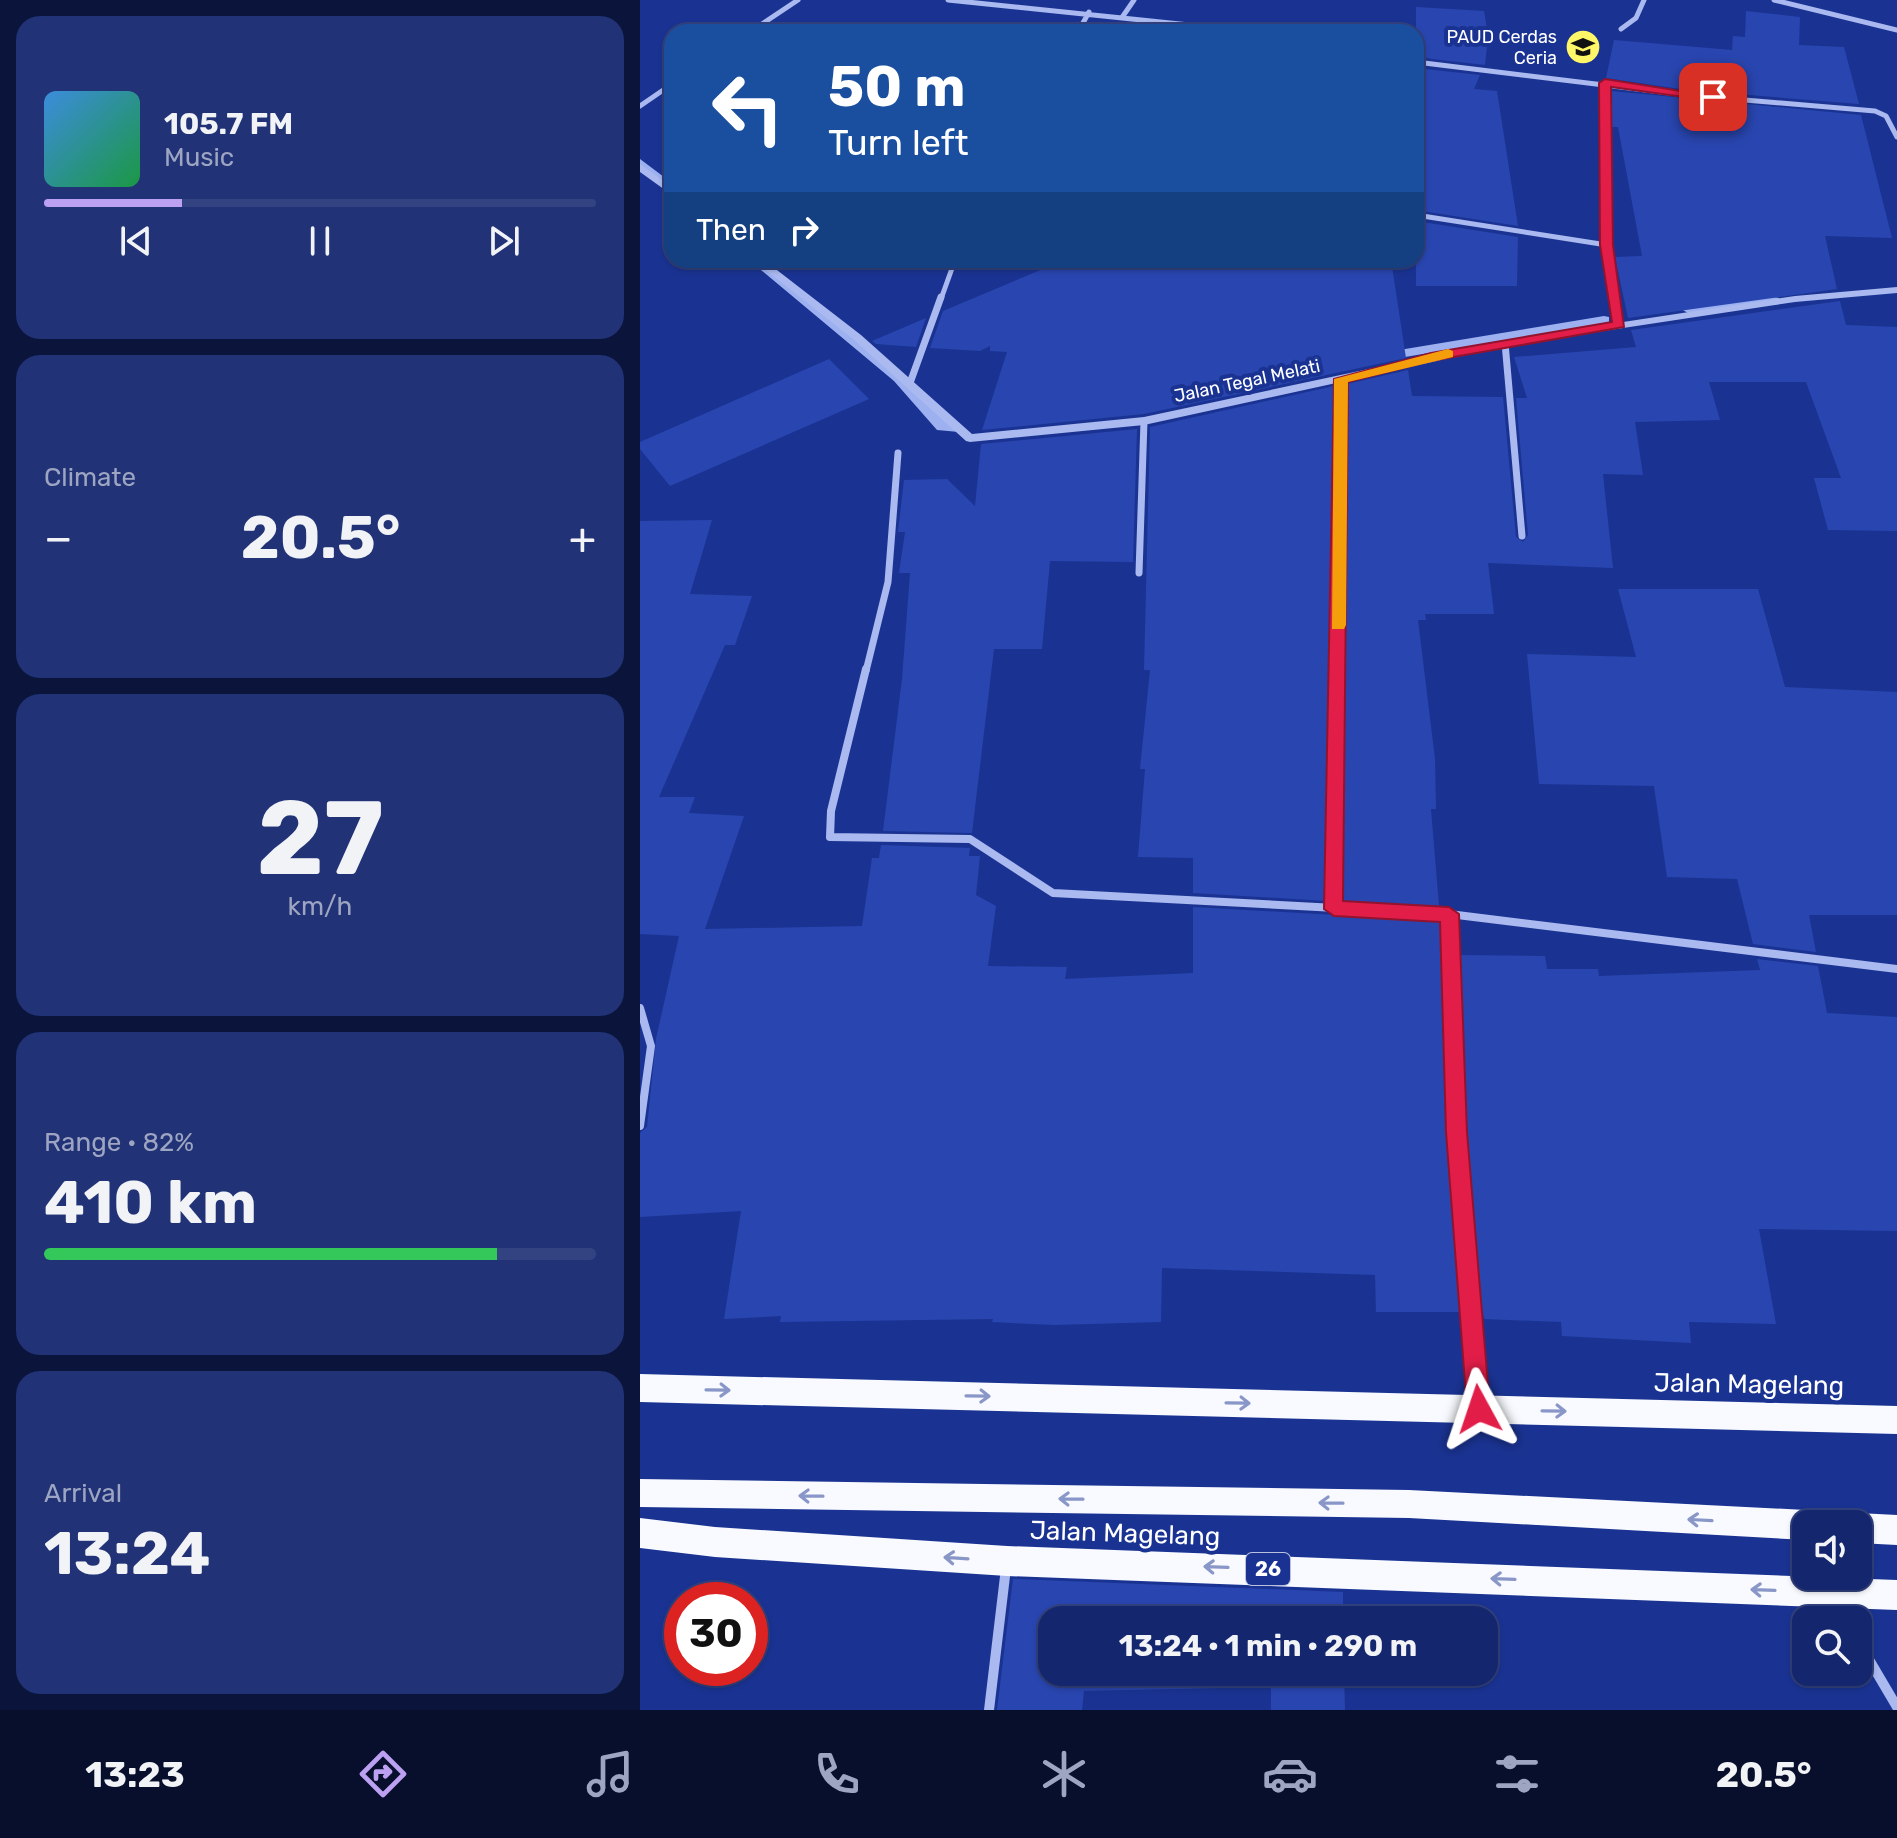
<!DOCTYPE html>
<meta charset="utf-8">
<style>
:root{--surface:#14266e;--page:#213276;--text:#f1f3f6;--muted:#9da5c2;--line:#334381;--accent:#bca0f2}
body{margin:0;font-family:Rubik,sans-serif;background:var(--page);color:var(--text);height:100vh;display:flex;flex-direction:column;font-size:30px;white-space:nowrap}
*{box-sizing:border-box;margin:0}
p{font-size:26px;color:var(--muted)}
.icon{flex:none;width:44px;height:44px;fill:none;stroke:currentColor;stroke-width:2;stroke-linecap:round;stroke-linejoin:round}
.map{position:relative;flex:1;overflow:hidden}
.drawer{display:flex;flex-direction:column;gap:16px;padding:16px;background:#0b153c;width:640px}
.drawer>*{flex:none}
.banner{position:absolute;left:24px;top:24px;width:760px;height:244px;border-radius:24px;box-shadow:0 2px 6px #0004,0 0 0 2px var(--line);background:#1a4fa0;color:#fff;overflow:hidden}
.controls{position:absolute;left:1152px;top:1510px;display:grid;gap:16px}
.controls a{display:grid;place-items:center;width:80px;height:80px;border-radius:16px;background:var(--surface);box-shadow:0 2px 6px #0004,0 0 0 2px var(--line);font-size:40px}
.speed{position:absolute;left:24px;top:1582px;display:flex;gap:16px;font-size:40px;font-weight:700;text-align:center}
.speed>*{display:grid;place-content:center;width:104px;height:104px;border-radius:50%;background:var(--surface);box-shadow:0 2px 6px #0004,0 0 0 2px var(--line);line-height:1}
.speed .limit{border:12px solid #d22;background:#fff;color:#111}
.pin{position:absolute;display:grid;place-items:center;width:68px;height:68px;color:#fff;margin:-34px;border-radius:16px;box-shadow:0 4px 12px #0006}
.me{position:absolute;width:88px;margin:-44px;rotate:355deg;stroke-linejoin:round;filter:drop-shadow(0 0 6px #0008)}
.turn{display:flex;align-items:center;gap:28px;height:168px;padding:0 32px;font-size:36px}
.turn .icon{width:104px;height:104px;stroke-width:2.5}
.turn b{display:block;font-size:56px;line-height:68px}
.then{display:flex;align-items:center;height:76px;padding:0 32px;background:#0003;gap:16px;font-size:30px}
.big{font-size:60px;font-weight:700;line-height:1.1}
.drawer .tile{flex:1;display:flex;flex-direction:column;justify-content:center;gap:12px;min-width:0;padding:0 28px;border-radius:24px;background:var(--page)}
.drawer .dial{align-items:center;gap:0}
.dial b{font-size:104px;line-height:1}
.song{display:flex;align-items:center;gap:24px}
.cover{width:96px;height:96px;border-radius:12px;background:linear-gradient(135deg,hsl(210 70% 55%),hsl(140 70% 35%))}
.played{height:8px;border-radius:4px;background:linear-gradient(90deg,var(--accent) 25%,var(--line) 25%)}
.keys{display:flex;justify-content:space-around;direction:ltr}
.heat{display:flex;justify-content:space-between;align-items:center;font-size:44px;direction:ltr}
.charge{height:12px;border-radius:6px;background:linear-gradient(90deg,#34c759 82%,var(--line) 0)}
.trip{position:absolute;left:398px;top:1606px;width:460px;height:80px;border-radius:24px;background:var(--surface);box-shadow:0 2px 6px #0004,0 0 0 2px var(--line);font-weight:700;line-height:80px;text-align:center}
.tabs{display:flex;height:128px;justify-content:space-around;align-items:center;background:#080f2c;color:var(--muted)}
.tabs .icon{width:56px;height:56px}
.tabs .active{color:var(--accent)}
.tabs b{font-size:36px;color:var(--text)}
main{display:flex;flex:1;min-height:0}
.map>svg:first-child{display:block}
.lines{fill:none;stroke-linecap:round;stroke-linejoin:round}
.stream{fill:#9db1f1;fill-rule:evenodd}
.building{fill:#2946b0}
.minor-far3{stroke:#aab9ef;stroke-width:5}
.minor-far2{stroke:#aab9ef;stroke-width:7}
.minor-far1{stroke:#aab9ef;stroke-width:8}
.minor{stroke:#aab9ef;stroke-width:10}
.tertiary{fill:#aab9ef;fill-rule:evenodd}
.trunk{fill:#f8faff;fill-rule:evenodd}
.oneway{stroke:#8996c8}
.route{fill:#e11d48;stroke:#92132f;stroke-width:2}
.slow{fill:#f59e0b}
.labels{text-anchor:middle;stroke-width:8;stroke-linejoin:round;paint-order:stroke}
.far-poi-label{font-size:18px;fill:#fff;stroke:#1a3392;text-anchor:end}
.far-street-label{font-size:18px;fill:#fff;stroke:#1a3392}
.shield{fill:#1a3392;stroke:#bac2de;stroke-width:2}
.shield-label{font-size:20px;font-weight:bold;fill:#fff}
.near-street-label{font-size:26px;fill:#fff;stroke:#1a3392}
</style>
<main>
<section class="drawer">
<div class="tile">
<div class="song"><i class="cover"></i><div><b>105.7 FM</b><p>Music</p></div></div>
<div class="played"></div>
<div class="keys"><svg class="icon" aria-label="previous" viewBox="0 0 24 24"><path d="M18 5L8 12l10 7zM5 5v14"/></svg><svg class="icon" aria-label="pause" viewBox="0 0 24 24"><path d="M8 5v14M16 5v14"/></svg><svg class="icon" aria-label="next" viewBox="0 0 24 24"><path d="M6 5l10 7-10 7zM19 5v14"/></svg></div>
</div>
<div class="tile"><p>Climate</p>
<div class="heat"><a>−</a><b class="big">20.5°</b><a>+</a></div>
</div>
<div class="tile dial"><b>27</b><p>km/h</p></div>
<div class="tile"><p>Range · 82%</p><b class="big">410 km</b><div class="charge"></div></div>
<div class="tile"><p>Arrival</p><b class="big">13:24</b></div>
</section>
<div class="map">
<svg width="1257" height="1710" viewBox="0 0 1257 1710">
<rect width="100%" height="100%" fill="#1a3392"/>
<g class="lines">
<path class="stream" d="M0 159 32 183V193L0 169Z
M109 260H123L264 375 307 423 319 426V432L297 430 254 381Z
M1134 297 1139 298V304L1048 313 1041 309 1048 305Z
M964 316 969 317V323L741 361 734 357 741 353Z"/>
</g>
<path class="building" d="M776 7 844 11 848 36 845 65 776 57Z
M1106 11 1160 17 1159 45 1204 47 1219 104 1047 90 966 78 974 40 1092 50 1093 36 1105 37Z
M776 68 840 75 834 89 857 91 878 226 776 210Z
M971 91 1221 115 1252 238 1185 236 1197 289 988 318 975 257 1002 256 978 127H971Z
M776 221 878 237 877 286H776Z
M424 260H751L766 358 504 414 342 430 367 352 350 351V346L340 351 290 348 303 311Z
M1200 301 1206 325 1257 327V531L1188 530 1174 478H1201L1166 382H1069L1080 420 995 422 1003 475 963 474 973 568 848 563 854 614H785L786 620H778L795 759 796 809H791L799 906 701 901 707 384 768 370 772 396 863 397 876 537 883 542 888 535 876 398H887L874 357 996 347 991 330Z
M286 318 276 347 236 344 232 341Z
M189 359 229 399 30 486 0 449V442Z
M694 386 687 901 553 893V858L498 857 505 769H500L510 670H504L510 427Z
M497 429 493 562 410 561 402 649H354L332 833 243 831 262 679 270 573H259L265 532H258L264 480 307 479 335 506 341 444Z
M72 520 50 594 112 596 95 645H85L19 797H55L49 813 104 816 65 929 222 926 232 858H239L241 845 330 848 329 856H340L336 895 356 906 348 966 427 967 425 979 553 973V907L800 921 808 1133 822 1312H736L735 1275 522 1268 521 1322 414 1325 352 1322 353 1319 140 1322 141 1316 84 1319 101 1211 0 1217V1133L7 1127 16 1039 39 936 0 934V521Z
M978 589H1118L1145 687 1257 692V915H1169L1176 952 1113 944 1097 879 1027 877 1014 786 899 784 887 654 996 657Z
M817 955 905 956 907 969H958L959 976 1120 970 1117 959 1178 966 1187 1013 1257 1017V1231L1119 1229 1136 1324 1049 1322 1051 1343 922 1336 921 1322 844 1319 843 1312H839L823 1128Z
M373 1579 703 1592V1620H412V1672H704L705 1710H631V1687L444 1691 442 1710H357Z"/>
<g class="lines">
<path class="minor-far3" d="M308 0 617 32
M1134 0 1257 30
M483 16 494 0
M981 29 996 18 1004 0
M110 32 158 0
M438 32 449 12
M776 62 1046 95 1235 111 1246 116 1257 137
M965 83 967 245 976 299
M0 106 32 84
M776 215 967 245
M301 299 315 260"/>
<path class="minor-far2" d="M976 297 980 324
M865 343 882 536
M270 383 301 297
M499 573 504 421
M226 671 248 582 258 453
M697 671 701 379"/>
<path class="minor-far1" d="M226 669 191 811 190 837 330 839 413 893 809 914 1257 969
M694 909 697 669
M809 914 816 1134
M0 1008 11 1046 0 1126"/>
<path class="minor" d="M816 1132 838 1405
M1218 1625 1224 1651 1257 1707
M349 1710 366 1568"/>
<path class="tertiary" d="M0 164 32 187V195L0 172Z
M113 260H124L221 335 332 434 504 417 865 340 1155 296 1257 287V293L1155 302 865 346 504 425 330 442 326 441 213 339Z"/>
<path class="trunk" d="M0 1374 1257 1406V1434L0 1402Z
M0 1479 769 1490 1166 1510 1176 1515 1180 1524H1166V1540L769 1518 0 1507Z
M1218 1513 1257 1515V1545L1218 1543V1524H1205L1208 1518Z
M0 1518 75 1527 367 1546 1257 1580V1610L367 1576 75 1557 0 1548Z"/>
</g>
<defs><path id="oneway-shaft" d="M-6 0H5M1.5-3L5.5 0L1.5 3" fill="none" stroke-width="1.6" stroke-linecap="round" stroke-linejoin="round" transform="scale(2)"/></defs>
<g class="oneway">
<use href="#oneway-shaft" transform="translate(78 1390) rotate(1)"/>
<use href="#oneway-shaft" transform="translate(338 1396) rotate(1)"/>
<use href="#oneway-shaft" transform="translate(598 1403) rotate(1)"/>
<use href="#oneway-shaft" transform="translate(914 1411) rotate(1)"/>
<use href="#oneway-shaft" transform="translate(171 1496) rotate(-179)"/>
<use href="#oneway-shaft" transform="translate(431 1499) rotate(-179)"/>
<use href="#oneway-shaft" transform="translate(691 1503) rotate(-179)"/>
<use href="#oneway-shaft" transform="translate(1060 1520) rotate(-177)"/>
<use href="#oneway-shaft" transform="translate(316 1558) rotate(-176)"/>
<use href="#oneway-shaft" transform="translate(576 1567) rotate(-178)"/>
<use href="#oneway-shaft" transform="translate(863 1579) rotate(-178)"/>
<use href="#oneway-shaft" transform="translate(1123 1590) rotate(-178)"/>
</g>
<path class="route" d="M965 79 1079 97 1073 101 971 87 973 245 984 327 791 361 708 382 703 901 809 907 819 914 827 1132 850 1409 847 1418 839 1421 830 1418 827 1409 806 1132 800 922 694 916 684 909 694 379 791 353 972 322 960 245 959 83Z"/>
<path class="slow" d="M808 349 813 351V357L708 382 706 625 704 629H692L694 379Z"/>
<defs>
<symbol id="school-disc" viewBox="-11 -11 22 22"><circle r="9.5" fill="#fff668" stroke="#1a3392"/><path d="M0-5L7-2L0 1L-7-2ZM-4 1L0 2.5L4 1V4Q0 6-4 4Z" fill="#111"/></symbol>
</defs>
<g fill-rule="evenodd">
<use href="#school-disc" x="923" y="27" width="40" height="40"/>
</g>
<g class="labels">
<g class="far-poi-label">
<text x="917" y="43">PAUD Cerdas<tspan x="917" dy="21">Ceria</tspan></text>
</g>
<g class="far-street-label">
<text transform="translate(607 381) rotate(-12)" y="6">Jalan Tegal Melati</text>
</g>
<rect class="shield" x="606" y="1553" width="44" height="32" rx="6"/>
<g class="shield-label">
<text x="628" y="1576">26</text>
</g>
<g class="near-street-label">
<text transform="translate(1109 1384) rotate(1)" y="9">Jalan Magelang</text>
<text transform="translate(485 1533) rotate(2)" y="9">Jalan Magelang</text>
</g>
</g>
</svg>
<div class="controls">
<a><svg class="icon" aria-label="sound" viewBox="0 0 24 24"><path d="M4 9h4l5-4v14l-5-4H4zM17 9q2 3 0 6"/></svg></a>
<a><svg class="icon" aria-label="search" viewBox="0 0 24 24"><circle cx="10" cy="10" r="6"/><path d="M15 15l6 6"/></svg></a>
</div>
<div class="speed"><div class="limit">30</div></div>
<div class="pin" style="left:1073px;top:97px;background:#d93025"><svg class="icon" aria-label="arrive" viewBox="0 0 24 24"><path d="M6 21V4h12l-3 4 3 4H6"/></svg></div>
<svg class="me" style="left:839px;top:1409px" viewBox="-20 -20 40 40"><path d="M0-17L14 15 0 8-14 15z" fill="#e11d48" stroke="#fff" stroke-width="4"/></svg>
<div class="trip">13:24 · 1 min · 290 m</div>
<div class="banner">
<div class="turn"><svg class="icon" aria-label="left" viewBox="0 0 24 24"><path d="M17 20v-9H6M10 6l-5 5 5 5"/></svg><div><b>50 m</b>Turn left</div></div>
<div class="then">Then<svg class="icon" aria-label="right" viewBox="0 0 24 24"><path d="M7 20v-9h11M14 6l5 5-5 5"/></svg></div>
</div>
</div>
</main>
<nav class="tabs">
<b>13:23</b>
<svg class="icon active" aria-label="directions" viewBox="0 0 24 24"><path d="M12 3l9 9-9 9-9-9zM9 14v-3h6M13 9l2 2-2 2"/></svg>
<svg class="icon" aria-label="music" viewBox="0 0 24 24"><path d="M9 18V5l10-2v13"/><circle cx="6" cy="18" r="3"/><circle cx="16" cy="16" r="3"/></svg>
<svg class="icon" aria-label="phone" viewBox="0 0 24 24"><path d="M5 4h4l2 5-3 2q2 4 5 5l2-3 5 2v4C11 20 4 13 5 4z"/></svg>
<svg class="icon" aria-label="climate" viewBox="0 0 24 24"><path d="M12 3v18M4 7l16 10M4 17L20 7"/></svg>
<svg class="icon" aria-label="car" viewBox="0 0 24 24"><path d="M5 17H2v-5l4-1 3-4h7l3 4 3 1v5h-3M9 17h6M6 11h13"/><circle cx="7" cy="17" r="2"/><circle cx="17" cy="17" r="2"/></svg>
<svg class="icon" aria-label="filters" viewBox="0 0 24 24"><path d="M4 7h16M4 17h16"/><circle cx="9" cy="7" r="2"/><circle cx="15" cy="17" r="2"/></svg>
<b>20.5°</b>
</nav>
